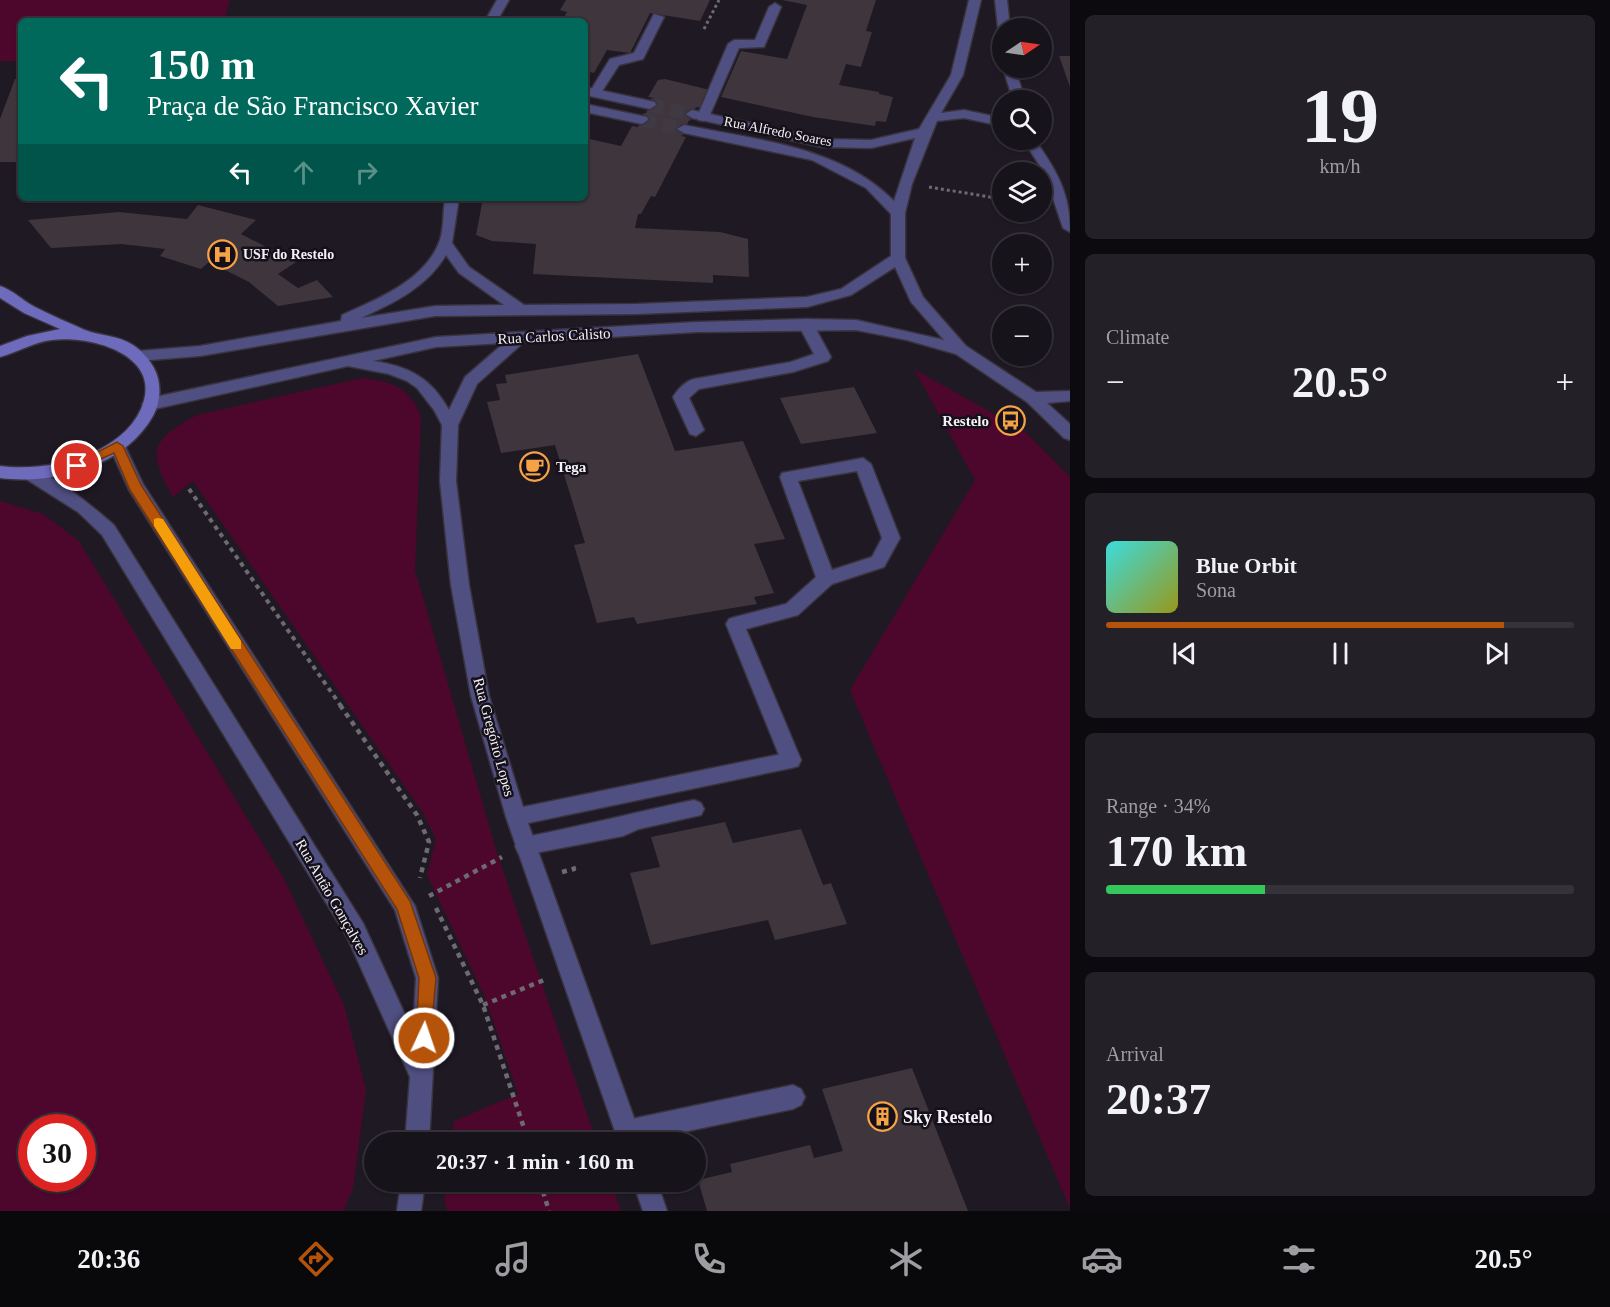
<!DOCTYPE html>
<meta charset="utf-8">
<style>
:root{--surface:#16131a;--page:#232027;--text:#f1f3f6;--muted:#9e9ea2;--line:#353239;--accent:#b45309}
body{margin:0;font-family:Georgia,serif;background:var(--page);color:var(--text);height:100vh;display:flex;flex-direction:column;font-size:22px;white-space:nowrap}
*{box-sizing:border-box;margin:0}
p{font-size:20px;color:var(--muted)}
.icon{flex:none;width:33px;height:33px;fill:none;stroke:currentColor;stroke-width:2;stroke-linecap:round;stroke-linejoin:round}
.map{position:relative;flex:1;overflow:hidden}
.sheet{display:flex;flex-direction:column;gap:15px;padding:15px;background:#0c0a0e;width:540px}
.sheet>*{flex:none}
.guide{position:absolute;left:18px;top:18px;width:570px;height:183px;border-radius:9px;box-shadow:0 2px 4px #0004,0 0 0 2px var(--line);background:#00695c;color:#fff;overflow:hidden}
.needle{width:39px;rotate:77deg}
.controls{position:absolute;left:992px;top:18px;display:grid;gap:12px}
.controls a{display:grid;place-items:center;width:60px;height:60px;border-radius:50%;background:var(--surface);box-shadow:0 2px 4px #0004,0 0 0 2px var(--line);font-size:30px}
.speed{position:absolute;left:18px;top:1114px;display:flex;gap:12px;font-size:30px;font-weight:700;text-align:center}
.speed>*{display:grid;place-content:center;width:78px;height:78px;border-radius:50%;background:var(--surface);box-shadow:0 2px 4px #0004,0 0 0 2px var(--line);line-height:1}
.speed .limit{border:9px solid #d22;background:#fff;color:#111}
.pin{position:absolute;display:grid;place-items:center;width:51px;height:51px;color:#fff;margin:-26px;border:3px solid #fff;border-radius:50%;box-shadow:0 2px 6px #0007}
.me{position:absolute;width:66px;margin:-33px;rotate:3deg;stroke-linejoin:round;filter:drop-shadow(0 0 4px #0008)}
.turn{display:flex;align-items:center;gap:21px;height:126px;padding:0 30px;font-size:27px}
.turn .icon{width:78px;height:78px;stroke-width:2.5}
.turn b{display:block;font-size:42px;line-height:51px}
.lanes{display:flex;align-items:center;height:57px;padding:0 30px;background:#0003;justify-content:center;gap:30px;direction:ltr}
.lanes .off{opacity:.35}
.big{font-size:45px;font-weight:800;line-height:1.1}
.sheet .tile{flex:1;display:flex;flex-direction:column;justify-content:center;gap:9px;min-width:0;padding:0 21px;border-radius:9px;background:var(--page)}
.sheet .dial{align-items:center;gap:0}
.dial b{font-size:78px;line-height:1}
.song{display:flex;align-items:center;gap:18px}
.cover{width:72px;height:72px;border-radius:9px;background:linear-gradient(135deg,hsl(180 70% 55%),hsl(60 70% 35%))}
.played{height:6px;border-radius:3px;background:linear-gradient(90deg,var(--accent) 85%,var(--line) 85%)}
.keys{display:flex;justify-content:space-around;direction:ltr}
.heat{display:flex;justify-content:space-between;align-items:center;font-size:33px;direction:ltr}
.charge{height:9px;border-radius:4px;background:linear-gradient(90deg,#34c759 34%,var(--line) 0)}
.trip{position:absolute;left:364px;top:1132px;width:342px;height:60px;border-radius:30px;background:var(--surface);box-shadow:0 2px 4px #0004,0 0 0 2px var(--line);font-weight:800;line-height:60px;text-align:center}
.dock{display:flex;height:96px;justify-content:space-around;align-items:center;background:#09080a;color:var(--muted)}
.dock .icon{width:42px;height:42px}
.dock .current{color:var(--accent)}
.dock b{font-size:27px;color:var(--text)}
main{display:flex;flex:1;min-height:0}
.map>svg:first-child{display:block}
.green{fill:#4e072c;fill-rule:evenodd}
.building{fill:#3f353d}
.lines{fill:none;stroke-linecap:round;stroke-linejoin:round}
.minor-tunnel{stroke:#3e3943;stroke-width:14;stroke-dasharray:14 7;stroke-linecap:butt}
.service-casing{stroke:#38333c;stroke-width:3}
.minor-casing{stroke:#38333c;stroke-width:3}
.secondary-casing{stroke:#38333c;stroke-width:3}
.path-far2{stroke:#6e6a72;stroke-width:3;stroke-dasharray:3 3;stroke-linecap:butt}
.path-far1{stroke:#6e6a72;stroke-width:4;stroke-dasharray:4.5 4.5;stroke-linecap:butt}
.path{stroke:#6e6a72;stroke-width:4.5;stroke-dasharray:5 5;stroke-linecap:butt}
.service{fill:#504f82;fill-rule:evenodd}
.minor{fill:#504f82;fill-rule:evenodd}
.secondary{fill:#6e6abc;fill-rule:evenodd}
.route{fill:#b45309;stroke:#753606;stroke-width:1.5}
.slow{fill:#f59e0b}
.labels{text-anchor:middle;stroke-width:5;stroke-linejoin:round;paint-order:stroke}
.far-street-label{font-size:14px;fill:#f4f1f7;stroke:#151019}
.far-poi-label{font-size:14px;font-weight:bold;fill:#f4f1f7;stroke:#151019;text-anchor:start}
.street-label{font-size:15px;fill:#f4f1f7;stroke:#151019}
.poi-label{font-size:15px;font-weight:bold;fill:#f4f1f7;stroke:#151019;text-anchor:end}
.near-poi-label{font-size:18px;font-weight:bold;fill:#f4f1f7;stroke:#151019;text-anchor:start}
</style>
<main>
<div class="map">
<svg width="1070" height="1211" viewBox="0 0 1070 1211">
<rect width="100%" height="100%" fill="#1e1923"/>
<path class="green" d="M0 0H230L224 21H21V61H0Z
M914 369 1024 431 1070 477V1209L850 690 975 480Z
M362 378C391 381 411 387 421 417L415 570 497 853 597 1143H451L454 1121 518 1094 485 997 427 875 436 839 423 813 193 481 173 497C147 452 150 440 197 415Z
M0 501 43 514 79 541 284 879 344 1005 366 1090 353 1189 343 1211H0ZM32 1128H82V1179H32Z
M446 1182H611L621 1211H447L444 1198Z"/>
<path class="building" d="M566 0H710L700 21 650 13 630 53 607 50 594 73 585 71V21H562L567 12 560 10Z
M782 0H876L866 31 872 32 861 67 846 64 839 85 879 92V94L893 97 886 122 876 121 875 126 813 117 721 97 741 51 787 59 807 5Z
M1059 56H1070V87Z
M15 79H21V162H0V119Z
M665 79 710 90 701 108 696 107 681 136 686 137 655 197 651 196 641 214H638L635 228 720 232 748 239 749 277 713 275V283L533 274 536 244 492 241 476 235 483 198H585V138L621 146 632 126 638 127 642 120 654 98 648 97 658 80Z
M198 205 256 220 241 234 296 262 278 274 298 288 317 280 333 297 278 306 249 282 209 262 201 269 160 256 165 249 121 244 51 248 28 220 119 212 187 219Z
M638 354 675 451 743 441 785 539 754 544 774 593 754 597 757 604 637 624 634 617 597 623 574 545 585 543 555 445 501 453 487 402 500 400 496 384 507 383 505 375Z
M854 387 877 433 801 444 780 398Z
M725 822 733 843 801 829 823 885 831 883 847 924 775 940 768 920 651 945 630 873 660 867 651 837Z
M912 1068 968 1211H707L698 1180 732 1172 730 1164 810 1145 814 1158 843 1151 822 1089Z"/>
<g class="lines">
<path class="minor-tunnel" d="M650 105 692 114
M642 120 684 129"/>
<defs>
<path id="service" d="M775 3 781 7 764 47 739 48 709 117 703 121 698 120 697 117 728 44 734 40H755L769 7Z
M654 14 664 17 643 59 619 65 599 96H591L589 93 610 59 634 53Z
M806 319 811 320 831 357 828 361 793 372 699 389 689 398 704 430 696 436 690 434 673 397C678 389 686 381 694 379L791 362 814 354 798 324Z
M863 458 871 464 900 538 884 567 832 584 798 615 746 629 801 760 798 766 791 768 784 766 781 760 726 624 729 619 735 617 786 604 816 577 780 477 782 473ZM857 471 882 538 872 557 832 570 798 481Z
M694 800 701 803 704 809 701 815 639 829 623 836 525 855 518 853 515 846 518 839 525 837C582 826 637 812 694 800Z
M793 1085 801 1089 805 1097 801 1105 793 1109 631 1143 619 1140 615 1132 619 1124 627 1120Z"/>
<path id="minor" d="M497 0H509L497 21H485Z
M969 0H981L963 75 941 113 964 110 1002 118V126L964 118 937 121 912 184 905 213V258L923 297 966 346 1036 392 1070 391V401L1047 403 1070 424V440L1064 438 1027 402 956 354 907 340 856 330 697 332 524 342 477 384 458 425 456 481 469 585 489 696 523 807 791 752 798 754 801 760 798 766 791 768 528 823 643 1143H619L506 817 471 696 451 585 440 481 442 425 434 410 417 388 407 381 389 374 348 366 150 410 142 404 150 398 436 337 697 322 806 319 856 320 944 340 911 302 895 267 851 295 807 307 637 314 435 316 200 356 138 361 130 356 138 351 200 346 341 321 342 315C378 299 426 280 440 240 444 227 443 212 445 198H459L452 243 469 267 524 305 637 304 807 297 841 289 891 256V214L866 188 812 160 684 133 677 129 684 125C756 140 840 146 894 201L915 138 871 148 822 147 692 118 686 114 692 110 822 139 871 140 919 129 951 75ZM446 255 459 273 504 305 435 306 361 318C394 303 427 287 446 255ZM504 343 465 377 449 410C431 378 409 366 373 361L436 347Z
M995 0H1007L1010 28H1002V31L998 28Z
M1003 68H1015L1025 100H1013Z
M585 87 655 102 656 105 650 109 585 95Z
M585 104 647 117 648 120 642 124 585 112Z
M1023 140H1035C1057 171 1070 193 1070 232L1063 228 1044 172Z
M117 440 123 442 143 484 415 906 438 978 429 1143H405L410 1077 347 937 102 535 78 512 26 479 24 475 26 471C45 465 99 512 114 525L363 923 413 1032 416 978 395 910 129 490 109 446Z
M401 1182H425L421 1211H397Z
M633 1182H657L667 1211H643Z"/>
<path id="secondary" d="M0 286C13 290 23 301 35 307 51 315 69 323 85 330 100 336 118 335 133 345 142 351 149 359 154 368 162 383 161 402 153 416 124 467 55 485 0 478V466C46 472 119 457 141 409 165 355 91 335 52 340 34 342 18 352 0 357V346L27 336 60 329 24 313 0 298Z"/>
</defs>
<use href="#service" class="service-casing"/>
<use href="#minor" class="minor-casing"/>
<use href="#secondary" class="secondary-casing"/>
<path class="path-far2" d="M704 29 719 0
M929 187 1002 199"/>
<path class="path-far1" d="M189 489 341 706"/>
<path class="path" d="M340 705 417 815 429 842 420 878
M562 872 574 869 572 863
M429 896 502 857
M436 908 483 1005 529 1143
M483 1005 544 980
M540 1182 549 1211"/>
<use href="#service" class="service"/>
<use href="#minor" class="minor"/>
<use href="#secondary" class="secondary"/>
</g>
<path class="route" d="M117 442 123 446 141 485 410 901 436 978 430 1044 424 1046 418 1044 416 1038 419 978 397 909 130 490 114 453 77 470 70 466Z"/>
<path class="slow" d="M158 518 163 519 241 641V649H231L154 526V519Z"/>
<defs>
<symbol id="hospital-ring" viewBox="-11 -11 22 22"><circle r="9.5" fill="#151019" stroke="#f5a345" stroke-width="1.5"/><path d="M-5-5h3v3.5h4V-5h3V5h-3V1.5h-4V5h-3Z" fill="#f5a345"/></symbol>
<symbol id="bus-ring" viewBox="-11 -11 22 22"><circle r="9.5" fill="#151019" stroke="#f5a345" stroke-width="1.5"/><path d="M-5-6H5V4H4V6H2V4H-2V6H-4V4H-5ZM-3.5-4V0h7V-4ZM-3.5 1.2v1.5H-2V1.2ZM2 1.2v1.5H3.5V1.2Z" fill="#f5a345"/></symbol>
<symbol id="cafe-ring" viewBox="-11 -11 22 22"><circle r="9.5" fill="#151019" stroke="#f5a345" stroke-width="1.5"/><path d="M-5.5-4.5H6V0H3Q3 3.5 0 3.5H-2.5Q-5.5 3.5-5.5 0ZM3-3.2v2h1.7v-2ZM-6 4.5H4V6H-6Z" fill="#f5a345"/></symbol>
<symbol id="building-ring" viewBox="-11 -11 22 22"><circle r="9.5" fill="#151019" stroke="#f5a345" stroke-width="1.5"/><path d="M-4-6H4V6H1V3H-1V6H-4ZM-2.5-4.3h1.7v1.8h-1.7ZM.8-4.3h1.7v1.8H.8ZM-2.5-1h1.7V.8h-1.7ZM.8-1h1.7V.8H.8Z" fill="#f5a345"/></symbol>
</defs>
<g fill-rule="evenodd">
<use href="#hospital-ring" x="206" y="238" width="33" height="33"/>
<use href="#bus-ring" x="994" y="404" width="33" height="33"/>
<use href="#cafe-ring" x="518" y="450" width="33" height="33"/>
<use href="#building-ring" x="866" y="1100" width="33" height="33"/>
</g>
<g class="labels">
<g class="far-street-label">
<text transform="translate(778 131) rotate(11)" y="5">Rua Alfredo Soares</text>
</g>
<g class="far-poi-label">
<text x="243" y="259">USF do Restelo</text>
</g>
<g class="street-label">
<text transform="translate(554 336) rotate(-3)" y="5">Rua Carlos Calisto</text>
<text transform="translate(494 737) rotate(75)" y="5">Rua Gregório Lopes</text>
<text transform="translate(332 897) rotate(60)" y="5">Rua Antão Gonçalves</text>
</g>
<g class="poi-label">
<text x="989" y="426">Restelo</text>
<text x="556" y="472" text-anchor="start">Tega</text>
</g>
<g class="near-poi-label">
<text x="903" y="1123">Sky Restelo</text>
</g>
</g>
</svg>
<div class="controls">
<a><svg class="needle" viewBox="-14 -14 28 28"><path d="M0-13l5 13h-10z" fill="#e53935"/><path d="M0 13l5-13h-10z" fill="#9e9ea2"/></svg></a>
<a><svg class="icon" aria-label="search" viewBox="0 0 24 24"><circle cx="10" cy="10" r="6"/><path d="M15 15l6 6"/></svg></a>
<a><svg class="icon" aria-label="layers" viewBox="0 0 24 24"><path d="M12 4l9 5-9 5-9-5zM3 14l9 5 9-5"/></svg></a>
<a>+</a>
<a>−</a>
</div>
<div class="speed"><div class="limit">30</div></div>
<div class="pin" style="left:77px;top:466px;background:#d93025"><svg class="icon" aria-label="arrive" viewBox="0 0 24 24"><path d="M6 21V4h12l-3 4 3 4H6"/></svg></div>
<svg class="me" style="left:424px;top:1038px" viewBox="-20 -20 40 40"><circle r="17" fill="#b45309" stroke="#fff" stroke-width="3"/><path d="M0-11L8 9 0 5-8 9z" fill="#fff"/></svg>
<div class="trip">20:37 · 1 min · 160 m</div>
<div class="guide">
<div class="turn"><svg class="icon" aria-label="left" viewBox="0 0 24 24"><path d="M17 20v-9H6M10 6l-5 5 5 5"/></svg><div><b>150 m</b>Praça de São Francisco Xavier</div></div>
<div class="lanes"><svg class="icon" aria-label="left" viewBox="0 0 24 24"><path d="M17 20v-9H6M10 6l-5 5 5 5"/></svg><svg class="icon off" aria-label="ahead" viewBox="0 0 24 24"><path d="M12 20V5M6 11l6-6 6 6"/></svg><svg class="icon off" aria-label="right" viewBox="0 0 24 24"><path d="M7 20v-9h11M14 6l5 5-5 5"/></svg></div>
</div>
</div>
<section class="sheet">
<div class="tile dial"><b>19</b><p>km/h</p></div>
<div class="tile"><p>Climate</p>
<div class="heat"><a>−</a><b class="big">20.5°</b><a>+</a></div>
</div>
<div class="tile">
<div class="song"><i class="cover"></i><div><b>Blue Orbit</b><p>Sona</p></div></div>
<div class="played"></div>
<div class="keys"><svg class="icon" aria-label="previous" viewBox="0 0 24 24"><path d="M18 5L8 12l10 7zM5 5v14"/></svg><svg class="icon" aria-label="pause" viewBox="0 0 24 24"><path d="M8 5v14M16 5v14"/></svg><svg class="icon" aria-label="next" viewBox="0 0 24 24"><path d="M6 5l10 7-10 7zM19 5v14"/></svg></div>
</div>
<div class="tile"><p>Range · 34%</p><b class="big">170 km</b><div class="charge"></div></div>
<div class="tile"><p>Arrival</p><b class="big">20:37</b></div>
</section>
</main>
<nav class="dock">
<b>20:36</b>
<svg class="icon current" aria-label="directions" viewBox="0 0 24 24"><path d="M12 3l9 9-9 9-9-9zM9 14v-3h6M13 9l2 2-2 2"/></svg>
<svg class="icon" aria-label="music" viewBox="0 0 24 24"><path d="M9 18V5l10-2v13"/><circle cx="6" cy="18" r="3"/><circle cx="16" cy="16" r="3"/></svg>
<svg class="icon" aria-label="phone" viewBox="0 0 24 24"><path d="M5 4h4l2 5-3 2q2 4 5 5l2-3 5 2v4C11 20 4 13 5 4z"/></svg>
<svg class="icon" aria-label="climate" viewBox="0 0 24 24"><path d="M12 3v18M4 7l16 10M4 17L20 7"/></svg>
<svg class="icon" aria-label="car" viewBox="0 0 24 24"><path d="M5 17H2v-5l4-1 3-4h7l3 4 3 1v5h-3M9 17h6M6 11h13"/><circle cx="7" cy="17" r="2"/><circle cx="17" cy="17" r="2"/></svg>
<svg class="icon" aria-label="filters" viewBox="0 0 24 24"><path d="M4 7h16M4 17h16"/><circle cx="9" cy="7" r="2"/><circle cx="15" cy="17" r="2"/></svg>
<b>20.5°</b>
</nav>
